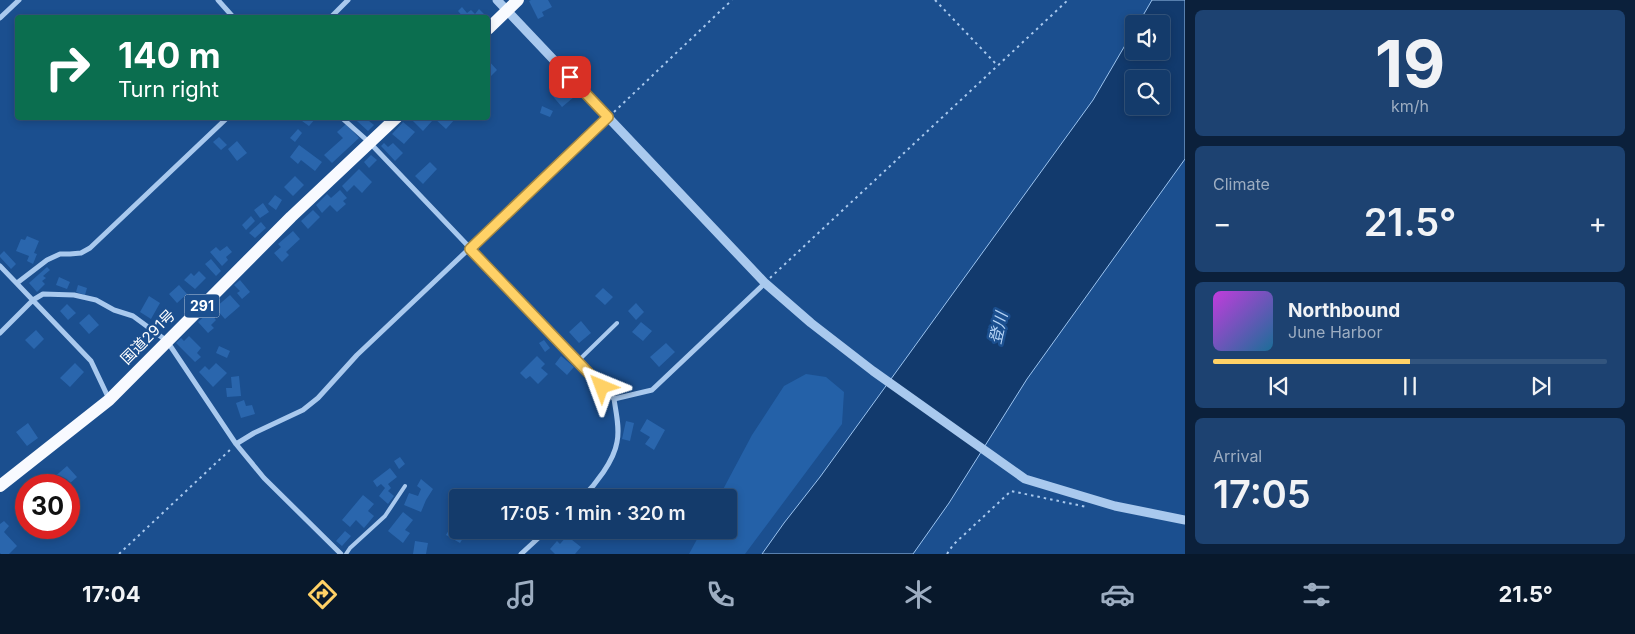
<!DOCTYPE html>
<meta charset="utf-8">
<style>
:root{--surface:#143b6b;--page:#1d4271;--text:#f1f3f6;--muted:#9dadc1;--line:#33557e;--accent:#ffd166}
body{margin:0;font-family:Inter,"Noto Sans JP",sans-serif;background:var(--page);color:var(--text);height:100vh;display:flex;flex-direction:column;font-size:19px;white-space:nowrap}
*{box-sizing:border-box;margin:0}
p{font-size:16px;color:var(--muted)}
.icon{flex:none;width:28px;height:28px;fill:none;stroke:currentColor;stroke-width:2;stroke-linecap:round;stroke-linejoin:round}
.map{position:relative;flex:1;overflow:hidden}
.side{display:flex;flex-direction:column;gap:10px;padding:10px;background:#0b203b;width:450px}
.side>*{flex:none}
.banner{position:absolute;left:15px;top:15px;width:475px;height:105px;border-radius:5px;box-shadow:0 2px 8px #0003,0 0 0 1px var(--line);background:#0b6e4f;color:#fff;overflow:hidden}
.buttons{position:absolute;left:1125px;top:15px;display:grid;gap:10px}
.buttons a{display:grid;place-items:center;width:45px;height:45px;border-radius:5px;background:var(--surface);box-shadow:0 2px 8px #0003,0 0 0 1px var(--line);font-size:25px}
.speed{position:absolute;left:15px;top:474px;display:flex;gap:10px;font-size:25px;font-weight:700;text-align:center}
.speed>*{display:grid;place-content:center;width:65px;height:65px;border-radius:50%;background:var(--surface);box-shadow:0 2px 8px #0003,0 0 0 1px var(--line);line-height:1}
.speed .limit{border:8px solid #d22;background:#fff;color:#111}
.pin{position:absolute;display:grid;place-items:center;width:42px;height:42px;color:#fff;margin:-21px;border-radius:10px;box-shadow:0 2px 8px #0006}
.me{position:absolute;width:55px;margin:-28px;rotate:316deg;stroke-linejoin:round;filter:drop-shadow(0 0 4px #0008)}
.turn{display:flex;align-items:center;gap:18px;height:105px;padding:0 20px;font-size:22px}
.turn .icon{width:65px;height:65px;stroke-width:2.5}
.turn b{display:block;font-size:35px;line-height:42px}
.big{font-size:38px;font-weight:600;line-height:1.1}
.side .card{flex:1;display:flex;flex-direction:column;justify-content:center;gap:8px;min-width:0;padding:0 18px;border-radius:8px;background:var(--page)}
.side .dial{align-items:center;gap:0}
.dial b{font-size:65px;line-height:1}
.song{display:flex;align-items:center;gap:15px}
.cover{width:60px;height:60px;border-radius:8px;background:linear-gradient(135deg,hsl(290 70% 55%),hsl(200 70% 35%))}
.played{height:5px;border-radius:2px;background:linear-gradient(90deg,var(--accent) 50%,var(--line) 50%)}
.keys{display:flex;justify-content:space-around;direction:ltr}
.heat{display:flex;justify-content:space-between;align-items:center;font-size:28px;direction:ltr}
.trip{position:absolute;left:449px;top:489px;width:288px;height:50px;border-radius:5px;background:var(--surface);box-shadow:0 2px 8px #0003,0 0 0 1px var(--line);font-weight:600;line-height:50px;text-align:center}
.dock{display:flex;height:80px;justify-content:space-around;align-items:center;background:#08182b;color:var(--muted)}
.dock .icon{width:35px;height:35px}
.dock .selected{color:var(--accent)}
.dock b{font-size:22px;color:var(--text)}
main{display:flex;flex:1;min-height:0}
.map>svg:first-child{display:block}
.green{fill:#2461a8}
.water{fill:#123a6d;stroke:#9cc4f0;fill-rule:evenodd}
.building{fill:#2a66ad}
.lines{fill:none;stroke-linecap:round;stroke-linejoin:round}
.path{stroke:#a9c9ee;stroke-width:2;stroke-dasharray:2.5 4;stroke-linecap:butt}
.service{stroke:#a9c9ee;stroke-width:4}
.minor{stroke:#a9c9ee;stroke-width:5}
.tertiary{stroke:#a9c9ee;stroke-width:9}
.trunk{stroke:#f8faff;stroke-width:12}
.route-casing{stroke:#a68842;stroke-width:12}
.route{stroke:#ffd166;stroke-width:9}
.labels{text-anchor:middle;stroke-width:5;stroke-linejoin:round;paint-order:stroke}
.shield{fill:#1b4f8f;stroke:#bbcadd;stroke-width:1}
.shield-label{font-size:14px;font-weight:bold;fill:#fff}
.street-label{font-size:15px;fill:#fff;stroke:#1b4f8f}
.water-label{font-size:16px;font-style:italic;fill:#b5d3f5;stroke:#1b4f8f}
</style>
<main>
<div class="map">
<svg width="1185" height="554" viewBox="0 0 1185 554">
<rect width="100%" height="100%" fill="#1b4f8f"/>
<path class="green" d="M806 374 826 377 844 392 842 424 745 554H689L702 530H728V498L719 497 752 435 784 386Z"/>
<path class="water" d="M1152 0H1185V159L1027 379 949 503 913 554H762L784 523 820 477 1093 100 1134 30V51H1161V24H1138ZM1134 79H1161V106H1134Z"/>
<path class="building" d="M531 0H548L552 7 542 12 544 16 538 19 529 1Z
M462 7 467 13 471 10 475 14 479 9 486 16 464 18 458 11Z
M488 60 497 70 489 78 488 77Z
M561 83 574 97 562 107 550 93Z
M542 106 553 111 550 117 540 113Z
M304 118H316L309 126 302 121Z
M359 118H372L369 121 374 125 368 131 357 121Z
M412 118H429L432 121 423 131 411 119Z
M434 118H456L446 129Z
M403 122 415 132 404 144 392 134Z
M346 124 359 138 332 163 324 155 343 138 337 132Z
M298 129 302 133 295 142 290 138Z
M219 137 227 145 221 150 213 142Z
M237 141 247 153 237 161 228 149Z
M384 143 388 147 393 143 403 153 395 161 381 146Z
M299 145 322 162 315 171 301 160 298 164 290 157Z
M371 155 377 160 369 168 364 162Z
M430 162 437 169 423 184 415 176Z
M359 169 372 182 362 193 354 185 347 192 342 186Z
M295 176 304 185 293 196 284 187Z
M340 190 347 198 343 201 346 204 337 212 330 205 322 213 316 205 327 194 331 198Z
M275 195 282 200 276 210 268 204Z
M263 203 269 212 260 218 254 210Z
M313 210 320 217 308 229 301 221Z
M251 216 255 221 246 230 242 225Z
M261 222 266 228 255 238 249 233Z
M293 231 300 239 286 252 289 255 282 262 274 253 281 247 278 244Z
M27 236 39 241 34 253 37 254 33 264 27 261 29 256 16 251 21 239 25 240Z
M227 246 232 252 226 257 228 260 222 266 210 252 216 247 220 251Z
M4 251 16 264 11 269 0 257V255Z
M211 259 221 271 216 276 205 264Z
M47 267 50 270 43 276 46 278 42 281 45 284 37 292 29 283Z
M199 271 206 278 195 289 184 280 191 273 194 276Z
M59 277 70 282 67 289 56 285Z
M240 280 250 292 242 299 237 293 240 291 234 285Z
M78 285 87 288 85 295 76 292Z
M179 285 187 294 177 303 169 294Z
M603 288 613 297 605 305 595 296Z
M230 295 240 306 225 319 215 308Z
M149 296 160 303 151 319 140 312Z
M636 303 644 312 636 320 628 311Z
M67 304 76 313 68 320 60 311Z
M209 312 216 320 211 325 214 328 208 333 198 322Z
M89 314 99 325 89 334 79 323Z
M581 321 591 333 579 343 569 332Z
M641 322 652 331 643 341 632 332Z
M36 330 44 339 34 349 25 340Z
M189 336 201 348 197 353 201 357 195 362 176 343 181 338 184 341Z
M544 340 550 348 545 352 539 343Z
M666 343 675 352 659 367 650 357Z
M219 346 230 351 227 358 216 353Z
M537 356 545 364 541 368 548 374 538 384 530 376 526 379 520 373Z
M561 356 574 367 567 375 555 364Z
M75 363 84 372 70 387 60 378Z
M216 363 227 373 213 387 199 372 205 366 209 370Z
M239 376 241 396 227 397 226 388H232L231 377Z
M244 400 246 406 252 405 255 414 241 418 236 403Z
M647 419 665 430 654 450 645 444 650 437 640 431Z
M626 421 634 423 630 441 622 439Z
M28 423 38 438 27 446 16 432Z
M400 457 405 464 399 469 394 461Z
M67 466 77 477 68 485H58L52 479Z
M390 468 397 477 388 484 391 488 388 491 394 496 388 504 379 496 385 488 381 484 377 487 373 481Z
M421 479 433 489 426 500 421 512 404 505 409 493 418 496 421 489 417 486Z
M363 495 374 504 368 511 374 516 364 528 356 520 350 527 342 520Z
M403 512 413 520 405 530 410 533 403 543 388 531Z
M456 518 458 519V530H468L460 543 446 535Z
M4 521 9 526 4 532 17 546 9 554H1L0 553V524Z
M345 531 351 536 342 546 336 541Z
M567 536 581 547 575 554H555L550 549 557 541 560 544Z
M415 541 428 543 426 554H413Z"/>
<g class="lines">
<path class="path" d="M935 0 997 65
M614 112 732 0
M770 278 1068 0
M119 554 232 448
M947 554 953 545 1011 491 1087 507"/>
<path class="service" d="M578 361 617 323
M346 554 350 548 385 516 405 486"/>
<path class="minor" d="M218 0 234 18
M0 18 19 0
M330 18 348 0
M342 118 370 143 614 399C616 413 620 428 617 442 614 461 595 485 582 498
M0 266 91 361 109 399
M17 283 47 260 60 254H70L81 253 90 248 227 118
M0 333 33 300 43 294 74 295 96 300 114 310 133 316 167 341 236 444 264 478 341 554
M614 399 652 390 765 283
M236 444 254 433 303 410 318 398 357 355 608 117
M521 554 547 530"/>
<path class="tertiary" d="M497 0 765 283 811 323 873 371 1025 479 1115 506 1185 520"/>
<path class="trunk" d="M488 29 518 0
M0 486 109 400 291 217 396 118"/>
</g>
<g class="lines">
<defs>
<path id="route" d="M570 77 608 117 470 249 602 387"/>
</defs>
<use href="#route" class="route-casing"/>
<use href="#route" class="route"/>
</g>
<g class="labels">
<rect class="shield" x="184.5" y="294.5" width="35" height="23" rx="4"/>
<g class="shield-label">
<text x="202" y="311">291</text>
</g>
<g class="street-label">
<text transform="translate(148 337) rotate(-45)" y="5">国道291号</text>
</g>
<g class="water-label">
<text transform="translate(998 328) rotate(-77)" y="6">登川</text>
</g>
</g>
</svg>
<div class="buttons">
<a><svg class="icon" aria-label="sound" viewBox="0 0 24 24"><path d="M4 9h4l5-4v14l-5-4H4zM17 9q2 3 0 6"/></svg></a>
<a><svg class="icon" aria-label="search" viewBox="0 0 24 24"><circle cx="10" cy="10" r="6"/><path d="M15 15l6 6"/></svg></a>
</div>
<div class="speed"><div class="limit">30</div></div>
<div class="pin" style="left:570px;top:77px;background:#d93025"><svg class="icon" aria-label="arrive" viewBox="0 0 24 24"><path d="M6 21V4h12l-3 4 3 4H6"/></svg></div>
<svg class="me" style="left:602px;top:387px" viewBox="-20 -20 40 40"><path d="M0-17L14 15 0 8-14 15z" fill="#ffd166" stroke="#fff" stroke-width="4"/></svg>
<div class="trip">17:05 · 1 min · 320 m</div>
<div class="banner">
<div class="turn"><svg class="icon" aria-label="right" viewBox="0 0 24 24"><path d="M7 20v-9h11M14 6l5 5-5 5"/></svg><div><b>140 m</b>Turn right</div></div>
</div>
</div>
<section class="side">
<div class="card dial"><b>19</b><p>km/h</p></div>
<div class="card"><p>Climate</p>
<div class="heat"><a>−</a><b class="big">21.5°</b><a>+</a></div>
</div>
<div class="card">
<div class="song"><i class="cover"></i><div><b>Northbound</b><p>June Harbor</p></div></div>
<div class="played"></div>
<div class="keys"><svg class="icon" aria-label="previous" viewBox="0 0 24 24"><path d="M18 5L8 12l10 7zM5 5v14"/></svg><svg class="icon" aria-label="pause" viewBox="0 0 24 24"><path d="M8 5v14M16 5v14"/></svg><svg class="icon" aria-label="next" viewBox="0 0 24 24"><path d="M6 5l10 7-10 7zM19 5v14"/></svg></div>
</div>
<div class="card"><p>Arrival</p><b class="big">17:05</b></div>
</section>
</main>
<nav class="dock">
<b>17:04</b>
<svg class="icon selected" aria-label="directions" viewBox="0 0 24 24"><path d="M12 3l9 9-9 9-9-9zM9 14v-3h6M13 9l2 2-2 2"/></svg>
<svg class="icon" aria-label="music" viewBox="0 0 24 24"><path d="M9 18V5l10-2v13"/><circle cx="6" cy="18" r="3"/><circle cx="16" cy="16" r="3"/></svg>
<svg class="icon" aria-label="phone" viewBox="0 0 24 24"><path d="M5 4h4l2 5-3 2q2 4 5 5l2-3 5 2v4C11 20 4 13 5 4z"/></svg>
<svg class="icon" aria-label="climate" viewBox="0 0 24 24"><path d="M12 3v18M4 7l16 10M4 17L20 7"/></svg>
<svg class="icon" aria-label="car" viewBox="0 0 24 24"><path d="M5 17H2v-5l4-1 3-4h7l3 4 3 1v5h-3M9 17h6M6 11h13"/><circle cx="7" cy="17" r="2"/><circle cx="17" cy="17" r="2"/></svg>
<svg class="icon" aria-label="filters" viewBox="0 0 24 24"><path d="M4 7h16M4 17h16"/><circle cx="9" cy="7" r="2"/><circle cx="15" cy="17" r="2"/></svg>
<b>21.5°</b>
</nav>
